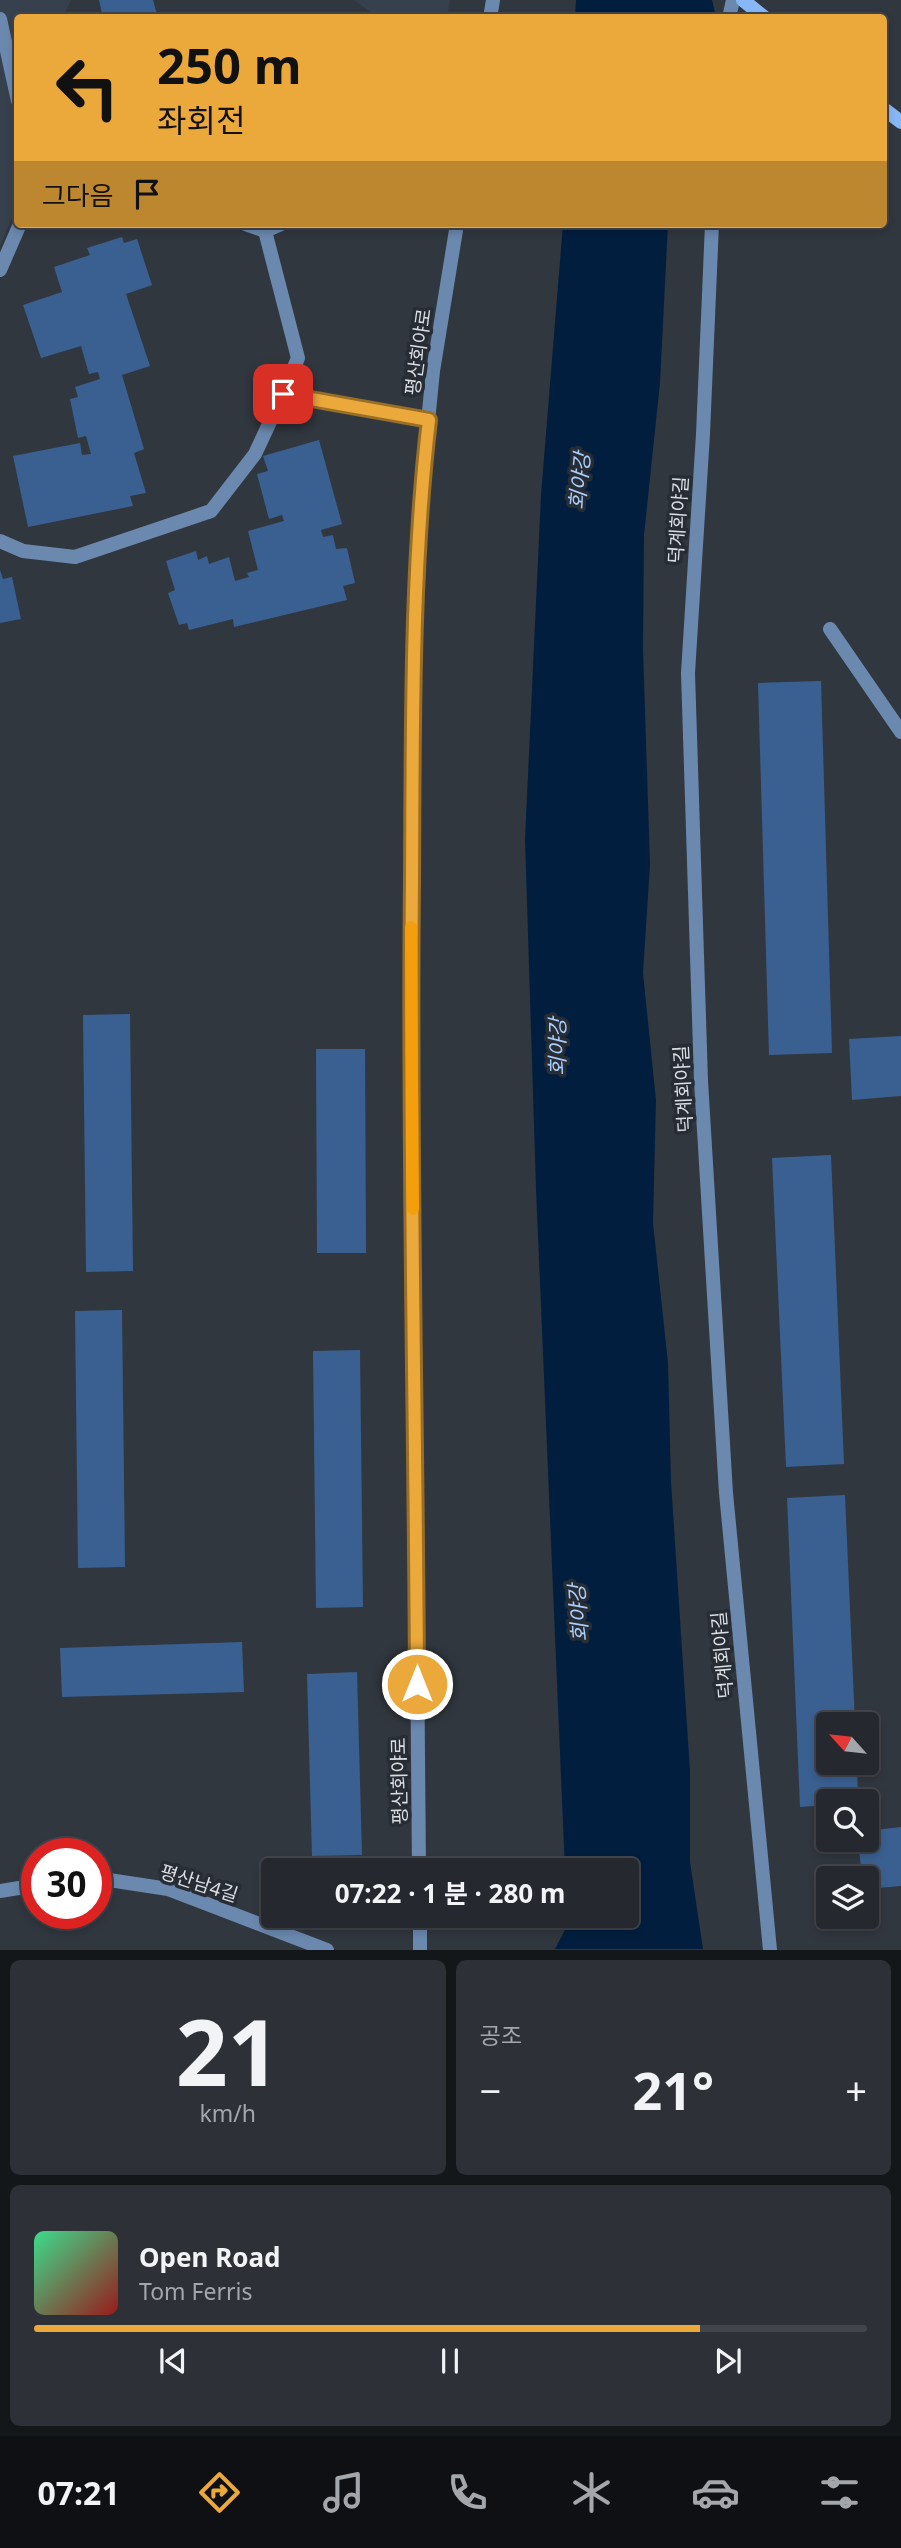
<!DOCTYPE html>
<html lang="ko">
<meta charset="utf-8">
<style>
:root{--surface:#25292f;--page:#2d3137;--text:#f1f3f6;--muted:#a3a6aa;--line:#42454b;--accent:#eca93b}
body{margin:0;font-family:"Noto Sans","Noto Sans KR",sans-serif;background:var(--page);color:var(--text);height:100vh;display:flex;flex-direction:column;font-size:26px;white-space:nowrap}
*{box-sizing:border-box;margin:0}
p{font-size:23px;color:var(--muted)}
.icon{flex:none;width:38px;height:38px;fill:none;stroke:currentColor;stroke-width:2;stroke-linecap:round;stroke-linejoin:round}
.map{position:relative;height:1950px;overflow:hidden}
.details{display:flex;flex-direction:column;gap:10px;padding:10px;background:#14171a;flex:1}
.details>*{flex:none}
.hud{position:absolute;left:14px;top:14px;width:873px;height:214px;border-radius:7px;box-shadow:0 4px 10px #0003,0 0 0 2px var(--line);background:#eca93b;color:#111;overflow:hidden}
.needle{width:46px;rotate:297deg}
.fabs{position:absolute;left:816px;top:1712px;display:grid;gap:14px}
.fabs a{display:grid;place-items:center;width:63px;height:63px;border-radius:7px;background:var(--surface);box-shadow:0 4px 10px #0003,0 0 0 2px var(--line);font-size:35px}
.speed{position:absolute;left:21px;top:1838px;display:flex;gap:14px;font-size:35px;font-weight:700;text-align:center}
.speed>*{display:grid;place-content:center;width:91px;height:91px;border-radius:50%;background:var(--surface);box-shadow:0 4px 10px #0003,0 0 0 2px var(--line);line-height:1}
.speed .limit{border:10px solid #d22;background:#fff;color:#111}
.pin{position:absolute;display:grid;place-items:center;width:60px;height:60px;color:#fff;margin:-30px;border-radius:14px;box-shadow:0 4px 10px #0006}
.me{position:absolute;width:77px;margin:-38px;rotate:0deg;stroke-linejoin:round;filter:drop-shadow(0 0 5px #0008)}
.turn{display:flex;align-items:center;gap:24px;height:147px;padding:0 28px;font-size:32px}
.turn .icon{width:91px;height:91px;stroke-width:2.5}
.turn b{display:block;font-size:49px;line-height:60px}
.then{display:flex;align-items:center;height:66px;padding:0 28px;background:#0003;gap:14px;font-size:26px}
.big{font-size:52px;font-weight:700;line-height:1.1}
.details .card{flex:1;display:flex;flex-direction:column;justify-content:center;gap:10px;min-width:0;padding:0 24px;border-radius:10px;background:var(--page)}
.details .dial{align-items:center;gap:0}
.dial b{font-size:91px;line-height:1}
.song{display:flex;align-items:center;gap:21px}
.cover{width:84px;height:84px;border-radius:10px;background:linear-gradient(135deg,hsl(150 70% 55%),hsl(0 70% 35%))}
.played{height:7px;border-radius:4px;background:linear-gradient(90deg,var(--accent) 80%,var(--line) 80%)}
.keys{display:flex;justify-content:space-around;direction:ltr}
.heat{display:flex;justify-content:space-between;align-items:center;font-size:38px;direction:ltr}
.details .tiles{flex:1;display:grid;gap:10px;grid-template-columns:1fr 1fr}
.card:last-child{grid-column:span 2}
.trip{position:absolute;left:261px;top:1858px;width:378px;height:70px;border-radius:7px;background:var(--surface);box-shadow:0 4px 10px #0003,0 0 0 2px var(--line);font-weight:700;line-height:70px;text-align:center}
.tabs{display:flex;height:112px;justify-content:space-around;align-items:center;background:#0f1013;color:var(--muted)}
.tabs .icon{width:49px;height:49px}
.tabs .on{color:var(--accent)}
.tabs b{font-size:32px;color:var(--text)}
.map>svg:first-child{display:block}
.built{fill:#37414e}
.water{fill:#021e3f}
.building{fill:#3a6091}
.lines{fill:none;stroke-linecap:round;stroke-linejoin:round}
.lane{stroke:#6b89af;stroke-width:14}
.street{stroke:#6b89af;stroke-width:14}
.secondary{stroke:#87b7f4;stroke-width:14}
.route-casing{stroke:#996e26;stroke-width:18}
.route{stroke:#eca93b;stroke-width:12}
.slow{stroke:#f59e0b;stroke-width:12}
.labels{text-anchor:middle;stroke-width:7;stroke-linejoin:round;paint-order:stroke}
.street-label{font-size:19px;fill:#dadee3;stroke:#272d35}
.water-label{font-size:21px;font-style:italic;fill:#abcdfa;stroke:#272d35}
</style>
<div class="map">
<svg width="901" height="1950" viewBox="0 0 901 1950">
<rect width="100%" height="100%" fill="#31373f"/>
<path class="built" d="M0 0H71L63 17 18 18 17 205 0 246Z
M354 0H450L447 17 379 18Z"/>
<path class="water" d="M576 0H712L716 17H575Z
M563 224H668L660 383 644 535 643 649 650 864 643 973 656 1100 653 1223 668 1363 671 1482 690 1771V1862L703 1949H555L567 1926V1916H626V1871H565L536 1189 525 839 541 495Z"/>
<path class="building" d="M99 0H153L158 18H103Z
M122 237 124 243 137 239 152 285 126 294 150 366 122 375 144 449 134 453 146 493 130 496 133 506 28 527 13 456 80 443 82 455 91 454 86 436 78 438 70 399 78 397 75 387 100 379 98 372 89 374 81 346 41 358 23 305 62 292 54 267 90 255 87 248Z
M319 440 342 524 321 530 323 537 333 535 336 549 347 548 355 583 343 586 347 600 234 627 233 619 189 630 187 623 179 625 168 593 175 590 166 561 196 551 198 560 207 556 209 564 229 557 235 581 249 577 247 573 258 570 248 531 284 521 282 515 269 519 257 474 268 471 263 456Z
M0 570 3 579 12 577 21 619 0 623Z
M821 681 832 1053 769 1055 758 683Z
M130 1014 133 1271 86 1272 83 1015Z
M901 1036V1096L852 1100 849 1039Z
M316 1049H365L366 1253H317Z
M831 1155 844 1464 786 1467 772 1158Z
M122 1310 125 1567 78 1568 75 1311Z
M360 1350 363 1607 316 1608 313 1351Z
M845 1495 855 1724H828V1762H857L858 1801H828V1805L800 1807 787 1498Z
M242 1642 244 1692 62 1697 60 1648Z
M357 1672 362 1855 312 1856 307 1674Z
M901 1827V1886L866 1889V1878H862L858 1839H866V1831Z"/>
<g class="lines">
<path class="lane" d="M245 224 265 231 298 358 283 394 429 420
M265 231 281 224
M0 541 23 551 75 557 211 511 255 454 283 394"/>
<path class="street" d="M490 18 493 0
M729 18 733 0
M0 19 18 101
M712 224 703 434 688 673 701 1081 726 1493 770 1950
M0 270 20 224
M830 629 901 732
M419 1871 411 940 414 665 419 512 433 371 457 224
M96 1878 168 1889 327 1950
M0 1891 37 1885
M420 1916V1950"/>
<path class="secondary" d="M743 0 765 18
M884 109 901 122"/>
</g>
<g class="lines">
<defs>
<path id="route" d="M283 394 429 420C411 574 413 729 412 883 409 1150 416 1417 417 1684"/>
</defs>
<use href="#route" class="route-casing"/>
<use href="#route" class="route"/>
<path class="slow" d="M411 927 413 1209"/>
</g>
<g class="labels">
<g class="street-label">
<text transform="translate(418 352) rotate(-82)" y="7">평산회야로</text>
<text transform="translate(678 520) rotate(-86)" y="7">덕계회야길</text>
<text transform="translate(683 1089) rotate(-93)" y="7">덕계회야길</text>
<text transform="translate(722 1655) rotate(-95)" y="7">덕계회야길</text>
<text transform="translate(399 1781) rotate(-91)" y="7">평산회야로</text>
<text transform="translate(199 1883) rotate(18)" y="7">평산남4길</text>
</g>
<g class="water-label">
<text transform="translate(580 481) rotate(-84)" y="7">회야강</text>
<text transform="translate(558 1047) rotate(-90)" y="7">회야강</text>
<text transform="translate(579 1613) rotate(-94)" y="7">회야강</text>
</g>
</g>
</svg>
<div class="fabs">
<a><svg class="needle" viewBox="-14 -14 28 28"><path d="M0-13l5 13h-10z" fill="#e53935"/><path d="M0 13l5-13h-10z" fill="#a3a6aa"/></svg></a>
<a><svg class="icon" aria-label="search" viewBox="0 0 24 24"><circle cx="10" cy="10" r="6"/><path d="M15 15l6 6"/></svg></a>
<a><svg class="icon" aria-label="layers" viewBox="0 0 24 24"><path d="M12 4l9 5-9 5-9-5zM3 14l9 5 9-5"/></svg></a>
</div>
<div class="speed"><div class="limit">30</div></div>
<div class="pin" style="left:283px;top:394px;background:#d93025"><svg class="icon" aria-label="arrive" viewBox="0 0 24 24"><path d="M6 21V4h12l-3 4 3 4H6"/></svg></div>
<svg class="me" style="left:417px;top:1684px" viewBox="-20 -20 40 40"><circle r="17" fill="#eca93b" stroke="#fff" stroke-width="3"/><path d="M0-11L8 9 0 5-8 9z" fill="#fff"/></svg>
<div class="trip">07:22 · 1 분 · 280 m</div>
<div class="hud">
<div class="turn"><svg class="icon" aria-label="left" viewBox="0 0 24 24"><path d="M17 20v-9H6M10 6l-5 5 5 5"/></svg><div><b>250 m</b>좌회전</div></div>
<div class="then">그다음<svg class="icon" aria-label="arrive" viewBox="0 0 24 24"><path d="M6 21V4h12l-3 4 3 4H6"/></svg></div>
</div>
</div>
<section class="details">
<div class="tiles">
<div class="card dial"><b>21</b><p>km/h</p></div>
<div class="card"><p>공조</p>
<div class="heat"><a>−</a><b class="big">21°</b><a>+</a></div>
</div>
<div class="card">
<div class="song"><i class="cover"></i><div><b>Open Road</b><p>Tom Ferris</p></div></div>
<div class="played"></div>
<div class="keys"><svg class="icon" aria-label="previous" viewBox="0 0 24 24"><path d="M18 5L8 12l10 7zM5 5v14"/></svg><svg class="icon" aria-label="pause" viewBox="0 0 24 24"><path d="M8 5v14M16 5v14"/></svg><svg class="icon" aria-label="next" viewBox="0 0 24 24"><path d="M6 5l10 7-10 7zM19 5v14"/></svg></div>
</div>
</div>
</section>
<nav class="tabs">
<b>07:21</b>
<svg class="icon on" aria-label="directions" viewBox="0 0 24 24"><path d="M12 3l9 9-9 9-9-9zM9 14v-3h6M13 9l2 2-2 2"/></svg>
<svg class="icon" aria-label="music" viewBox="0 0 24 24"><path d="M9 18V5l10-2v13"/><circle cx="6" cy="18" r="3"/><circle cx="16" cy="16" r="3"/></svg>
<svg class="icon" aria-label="phone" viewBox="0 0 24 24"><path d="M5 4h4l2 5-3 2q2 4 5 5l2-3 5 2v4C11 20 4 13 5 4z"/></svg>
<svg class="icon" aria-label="climate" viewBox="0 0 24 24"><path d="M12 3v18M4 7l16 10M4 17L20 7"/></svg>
<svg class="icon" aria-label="car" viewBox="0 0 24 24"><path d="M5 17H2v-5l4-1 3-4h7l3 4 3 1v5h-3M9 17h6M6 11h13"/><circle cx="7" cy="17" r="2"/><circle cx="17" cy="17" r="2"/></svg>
<svg class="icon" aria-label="filters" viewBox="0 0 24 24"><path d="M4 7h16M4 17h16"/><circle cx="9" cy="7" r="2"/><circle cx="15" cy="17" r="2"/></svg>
</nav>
